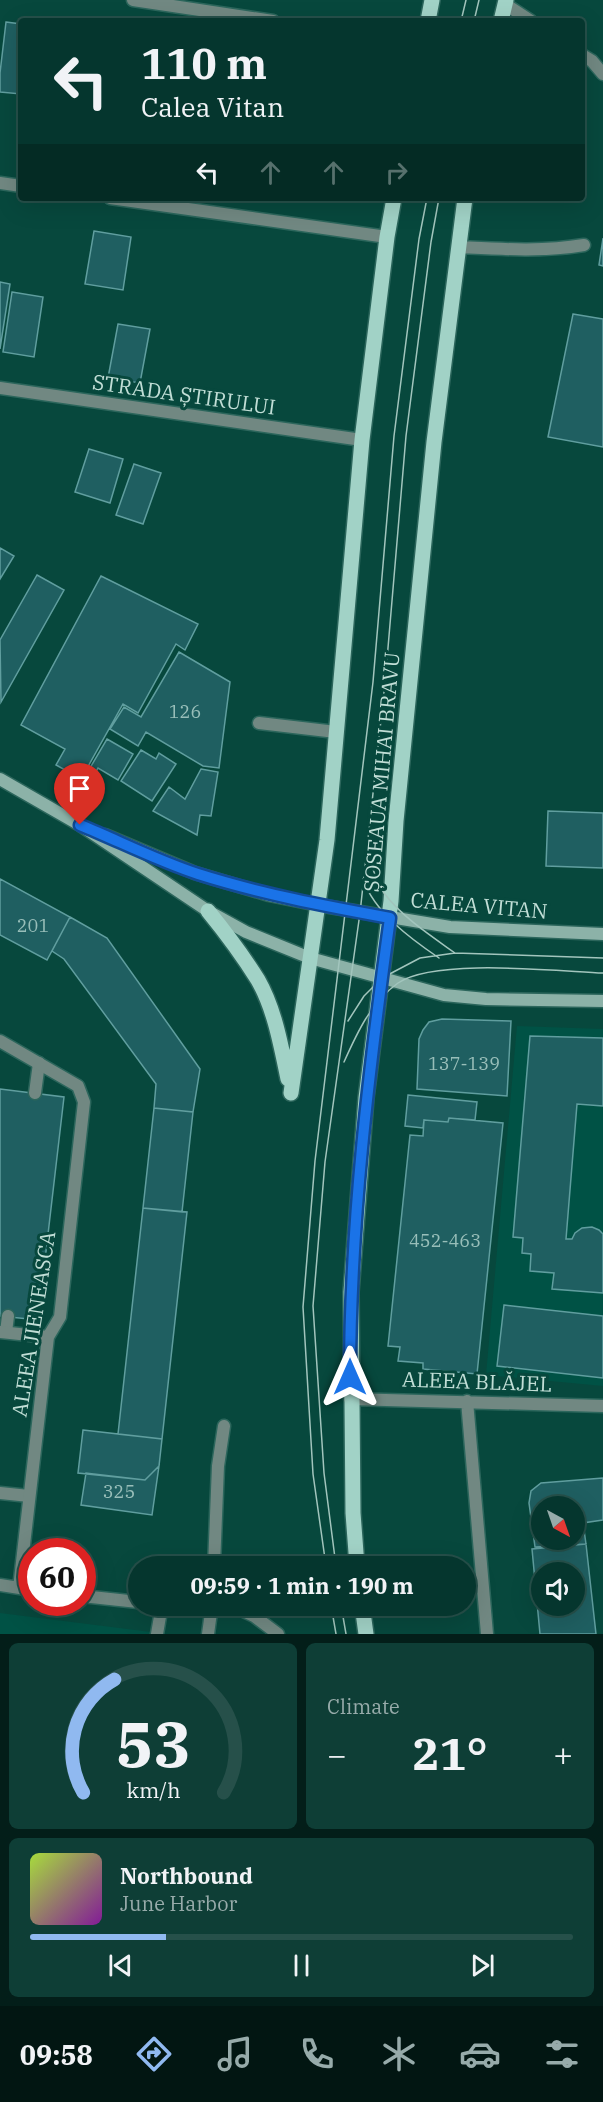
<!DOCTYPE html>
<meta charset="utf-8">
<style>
:root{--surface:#05362e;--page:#0e3e36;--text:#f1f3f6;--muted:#97abaa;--line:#26504a;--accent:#90b9f0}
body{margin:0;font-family:"IBM Plex Serif",serif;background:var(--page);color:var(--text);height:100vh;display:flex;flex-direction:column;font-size:22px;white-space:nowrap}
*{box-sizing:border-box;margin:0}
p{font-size:20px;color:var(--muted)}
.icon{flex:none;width:33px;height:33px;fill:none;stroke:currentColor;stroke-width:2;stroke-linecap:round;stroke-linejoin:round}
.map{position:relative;height:1634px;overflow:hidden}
.sheet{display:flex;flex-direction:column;gap:9px;padding:9px;background:#031e19;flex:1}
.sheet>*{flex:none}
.top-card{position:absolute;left:18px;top:18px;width:567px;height:183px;border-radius:6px;box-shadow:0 6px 24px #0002,0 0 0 2px var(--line);background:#05362e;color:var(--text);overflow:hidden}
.needle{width:39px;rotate:140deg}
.buttons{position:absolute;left:531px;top:1496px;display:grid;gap:12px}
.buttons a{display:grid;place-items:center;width:54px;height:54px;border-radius:50%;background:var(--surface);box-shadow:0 6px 24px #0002,0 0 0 2px var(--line);font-size:30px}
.speed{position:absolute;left:18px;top:1538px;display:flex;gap:12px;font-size:30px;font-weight:700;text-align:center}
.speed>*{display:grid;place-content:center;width:78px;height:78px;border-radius:50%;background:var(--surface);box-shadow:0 6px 24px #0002,0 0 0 2px var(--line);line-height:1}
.speed .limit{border:9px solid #d22;background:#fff;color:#111}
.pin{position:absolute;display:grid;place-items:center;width:51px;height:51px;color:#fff;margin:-62px -26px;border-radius:50% 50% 50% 0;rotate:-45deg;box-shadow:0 0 6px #0007}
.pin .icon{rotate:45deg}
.me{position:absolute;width:66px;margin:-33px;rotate:0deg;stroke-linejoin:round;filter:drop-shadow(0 0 4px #0008)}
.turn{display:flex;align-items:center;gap:21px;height:126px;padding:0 24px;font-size:27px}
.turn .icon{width:78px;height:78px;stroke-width:2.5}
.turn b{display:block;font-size:42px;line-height:51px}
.lanes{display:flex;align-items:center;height:57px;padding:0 24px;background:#0003;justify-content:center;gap:30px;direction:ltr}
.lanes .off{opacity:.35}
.big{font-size:45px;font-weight:700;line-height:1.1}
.sheet .tile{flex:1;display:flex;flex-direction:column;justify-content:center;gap:9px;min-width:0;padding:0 21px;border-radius:9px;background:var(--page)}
.sheet .dial{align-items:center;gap:0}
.dial svg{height:156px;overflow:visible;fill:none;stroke:var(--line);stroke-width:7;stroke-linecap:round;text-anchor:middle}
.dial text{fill:var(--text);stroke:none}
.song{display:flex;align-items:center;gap:18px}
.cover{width:72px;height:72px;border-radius:9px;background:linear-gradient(135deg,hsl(80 70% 55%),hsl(290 70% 35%))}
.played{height:6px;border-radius:3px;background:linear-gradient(90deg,var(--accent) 25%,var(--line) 25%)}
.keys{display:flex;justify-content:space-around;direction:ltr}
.heat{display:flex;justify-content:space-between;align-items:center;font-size:33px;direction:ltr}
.sheet .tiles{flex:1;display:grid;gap:9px;grid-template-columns:1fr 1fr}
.tile:last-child{grid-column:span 2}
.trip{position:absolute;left:128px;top:1556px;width:348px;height:60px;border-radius:30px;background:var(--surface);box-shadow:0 6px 24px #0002,0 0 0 2px var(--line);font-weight:700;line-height:60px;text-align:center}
.menu{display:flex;height:96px;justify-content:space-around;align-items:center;background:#021612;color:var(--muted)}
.menu .icon{width:42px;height:42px}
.menu .selected{color:var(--accent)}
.menu b{font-size:27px;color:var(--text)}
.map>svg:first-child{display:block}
.built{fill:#005245}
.building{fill:#1f5f61;stroke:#609e9f;stroke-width:1.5;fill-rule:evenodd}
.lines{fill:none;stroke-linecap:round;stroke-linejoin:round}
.service-casing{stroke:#2c665c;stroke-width:15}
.minor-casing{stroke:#2c665c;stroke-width:15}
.secondary-casing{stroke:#2c665c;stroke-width:15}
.primary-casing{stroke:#2c665c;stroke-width:18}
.service{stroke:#718882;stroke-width:12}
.minor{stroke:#718882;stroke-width:12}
.secondary{stroke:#8cb2a8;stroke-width:12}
.primary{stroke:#a1d2c6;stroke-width:15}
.tram{stroke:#a2c5bd;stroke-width:1.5}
.route-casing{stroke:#114b97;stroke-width:15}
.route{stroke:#1a73e8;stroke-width:10}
.labels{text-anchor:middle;stroke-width:6;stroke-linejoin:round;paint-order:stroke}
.number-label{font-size:18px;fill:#98beb9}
.street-label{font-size:21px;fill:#c1ded6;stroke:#07483d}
</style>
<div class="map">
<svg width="603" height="1634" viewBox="0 0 603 1634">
<rect width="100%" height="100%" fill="#07483d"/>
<path class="built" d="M517 1026 603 1029V1386L486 1375Z
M0 1613 167 1634H0Z"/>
<path class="building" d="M6 22 21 24V94L0 92V73Z
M94 231 131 237 123 290 85 284Z
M603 238V266L599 265Z
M0 282 10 284 0 349Z
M12 292 43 297 34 357 3 352Z
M573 314 603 319V447L548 437Z
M118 324 150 329 140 383 108 378Z
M89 449 123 459 110 503 75 492Z
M134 464 161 473 143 524 116 515Z
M0 548 14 556 0 579Z
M37 575 64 590 1 702 0 640Z
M101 576 198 624 185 650 176 644 138 713 123 704 81 779 56 765 65 749 21 725Z
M179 652 230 682 219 768 203 766 146 732 138 746 110 729 124 707 141 717Z
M107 739 133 754 118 780 98 768 93 777 87 773Z
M141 750 156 759 159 753 176 764 152 801 121 781Z
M201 769 218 772 211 816 200 815 197 835 153 811 169 787 185 799Z
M548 811 603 813V868L546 866Z
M0 879 70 917 47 960 0 935Z
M70 917 107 938 200 1069 193 1112 154 1108 156 1084 64 959 52 951Z
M442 1019 511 1021 507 1096 417 1089 419 1039 423 1030 429 1022Z
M530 1036 603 1038V1106L577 1104 566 1239H572L575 1233 582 1228 592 1227 599 1230 603 1234V1293L552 1289 554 1273 530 1271 531 1254 522 1253 523 1238 513 1237Z
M0 1089 64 1097 38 1320 0 1316Z
M408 1095 477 1102 475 1120 449 1118 448 1122 424 1120 423 1128 405 1126Z
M154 1108 193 1112 182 1212 143 1208Z
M449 1118 503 1123 477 1374 423 1369V1363L398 1361 400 1347 388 1346 410 1135 423 1136 424 1120 448 1122Z
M143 1208 187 1212 162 1439 118 1434Z
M504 1305 603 1316V1378L497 1366Z
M83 1430 162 1439 159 1466 145 1480 78 1473Z
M159 1466 152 1515 81 1505 86 1473 145 1480Z
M603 1478V1520L583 1523 586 1544 535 1547 529 1503 531 1491 541 1483ZM542 1506H574V1539H542Z
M586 1544 596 1634H540L532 1549ZM542 1572H574V1605H542Z"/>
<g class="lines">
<defs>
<path id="service" d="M505 4 531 21
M582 55 592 61 603 74
M458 247C500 249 542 252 584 245
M259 723 336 732
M35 1093 39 1063
M6 1332 8 1316
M0 1493 29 1496
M214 1566 218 1466 224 1426
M157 1634 162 1605
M208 1634 212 1605"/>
<path id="minor" d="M133 0 273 21
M0 183 21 186
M110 198 387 237
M0 388 362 440
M0 1041 78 1086 84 1102 60 1317 48 1337 19 1588
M0 1332 48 1337
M350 1399 603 1406
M467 1401 487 1634
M0 1585 32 1590
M82 1596 138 1602
M231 1605 254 1616 278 1634"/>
<path id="secondary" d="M0 779 80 825 208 911 246 932 310 958 444 995 486 999 603 1001
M105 835 195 873 269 895 318 905 450 927 603 934"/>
<path id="primary" d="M428 21 432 0
M501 21 506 0
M208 911C226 933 243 956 258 980 275 1010 281 1046 288 1079
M291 1093 327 840 362 440 387 237 394 198
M357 1566 353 1513 351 1292 366 1098 391 901 396 821 434 442 465 198
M362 1605 366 1634"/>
</defs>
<use href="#service" class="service-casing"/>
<use href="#minor" class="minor-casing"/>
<use href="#secondary" class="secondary-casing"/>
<use href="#primary" class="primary-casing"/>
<use href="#service" class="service"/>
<use href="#minor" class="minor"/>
<use href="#secondary" class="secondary"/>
<use href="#primary" class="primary"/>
<path class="tram" d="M461 21 466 0
M474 21 479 0
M368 854C372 867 376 881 384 893 402 917 431 936 455 953
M363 879C374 912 411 939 439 958
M348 1021 364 996 382 978 420 958 455 953 603 958
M344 1062C357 1033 371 1002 398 983 435 958 556 971 603 973
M326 1566 313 1474 303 1307 315 1161 373 682 394 436 419 239 427 198
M336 1566 324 1473 313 1306 325 1162 360 913 385 683 406 436 431 242 439 198
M331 1605 336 1634
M341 1605 346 1634"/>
</g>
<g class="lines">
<defs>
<path id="route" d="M80 825C119 841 158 861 198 874 261 894 325 906 390 918 369 1070 350 1223 350 1377"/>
</defs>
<use href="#route" class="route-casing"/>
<use href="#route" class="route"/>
</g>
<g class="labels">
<g class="number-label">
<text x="185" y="718">126</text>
<text x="33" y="932">201</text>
<text x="464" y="1070">137-139</text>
<text x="445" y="1247">452-463</text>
<text x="119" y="1498">325</text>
</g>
<g class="street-label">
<text transform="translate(184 395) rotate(8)" y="7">STRADA ȘTIRULUI</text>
<text transform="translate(382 772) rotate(-85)" y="7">ȘOSEAUA MIHAI BRAVU</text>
<text transform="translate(479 906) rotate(5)" y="7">CALEA VITAN</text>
<text transform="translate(34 1324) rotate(-81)" y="7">ALEEA JIENEASCA</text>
<text transform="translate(477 1382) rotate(2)" y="7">ALEEA BLĂJEL</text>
</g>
</g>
</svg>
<div class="buttons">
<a><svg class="needle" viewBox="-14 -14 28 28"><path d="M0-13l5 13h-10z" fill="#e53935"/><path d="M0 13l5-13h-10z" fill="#97abaa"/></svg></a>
<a><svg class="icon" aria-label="sound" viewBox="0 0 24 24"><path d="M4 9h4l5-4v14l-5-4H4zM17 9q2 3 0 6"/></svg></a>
</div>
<div class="speed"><div class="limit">60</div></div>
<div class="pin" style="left:80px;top:825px;background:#d93025"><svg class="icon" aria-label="arrive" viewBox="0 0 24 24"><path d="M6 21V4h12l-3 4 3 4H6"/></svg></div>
<svg class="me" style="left:350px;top:1377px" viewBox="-20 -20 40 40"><path d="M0-17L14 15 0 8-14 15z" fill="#1a73e8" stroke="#fff" stroke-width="4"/></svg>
<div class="trip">09:59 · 1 min · 190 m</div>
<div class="top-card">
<div class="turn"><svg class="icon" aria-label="left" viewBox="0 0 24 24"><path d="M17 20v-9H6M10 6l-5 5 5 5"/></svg><div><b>110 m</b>Calea Vitan</div></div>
<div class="lanes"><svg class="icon" aria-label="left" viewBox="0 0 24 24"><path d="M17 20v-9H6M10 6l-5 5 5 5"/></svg><svg class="icon off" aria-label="ahead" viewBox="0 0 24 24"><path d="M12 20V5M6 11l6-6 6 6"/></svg><svg class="icon off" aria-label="ahead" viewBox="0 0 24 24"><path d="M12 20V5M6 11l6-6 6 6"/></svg><svg class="icon off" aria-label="right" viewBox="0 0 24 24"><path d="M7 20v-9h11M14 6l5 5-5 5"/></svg></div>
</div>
</div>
<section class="sheet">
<div class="tiles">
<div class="tile dial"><svg viewBox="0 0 100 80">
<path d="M14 69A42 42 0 1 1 86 69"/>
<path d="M14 69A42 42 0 0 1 30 11" stroke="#90b9f0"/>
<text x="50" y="56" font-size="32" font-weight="700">53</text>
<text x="50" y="72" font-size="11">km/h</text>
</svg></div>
<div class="tile"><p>Climate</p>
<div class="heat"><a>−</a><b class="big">21°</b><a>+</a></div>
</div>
<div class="tile">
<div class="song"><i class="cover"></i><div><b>Northbound</b><p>June Harbor</p></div></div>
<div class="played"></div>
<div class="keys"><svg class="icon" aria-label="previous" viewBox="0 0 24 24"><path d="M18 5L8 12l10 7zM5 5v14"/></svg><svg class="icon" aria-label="pause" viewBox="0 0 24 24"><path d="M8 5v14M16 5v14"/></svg><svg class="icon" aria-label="next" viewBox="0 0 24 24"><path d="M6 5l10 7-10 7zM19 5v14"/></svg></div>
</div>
</div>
</section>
<nav class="menu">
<b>09:58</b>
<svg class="icon selected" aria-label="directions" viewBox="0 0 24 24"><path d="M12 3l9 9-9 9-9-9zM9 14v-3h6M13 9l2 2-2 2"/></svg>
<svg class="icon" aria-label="music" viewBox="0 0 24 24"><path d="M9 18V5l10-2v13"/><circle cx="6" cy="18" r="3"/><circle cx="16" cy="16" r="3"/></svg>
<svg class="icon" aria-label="phone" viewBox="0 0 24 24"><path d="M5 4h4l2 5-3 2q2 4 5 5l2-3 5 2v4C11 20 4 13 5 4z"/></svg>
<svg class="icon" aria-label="climate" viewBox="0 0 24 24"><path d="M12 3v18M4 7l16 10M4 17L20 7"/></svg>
<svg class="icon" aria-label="car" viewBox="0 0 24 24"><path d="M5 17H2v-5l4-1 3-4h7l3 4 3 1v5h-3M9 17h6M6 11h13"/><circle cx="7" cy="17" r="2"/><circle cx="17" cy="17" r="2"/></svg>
<svg class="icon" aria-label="filters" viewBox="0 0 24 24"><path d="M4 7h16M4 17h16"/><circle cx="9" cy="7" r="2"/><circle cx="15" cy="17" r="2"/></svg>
</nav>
